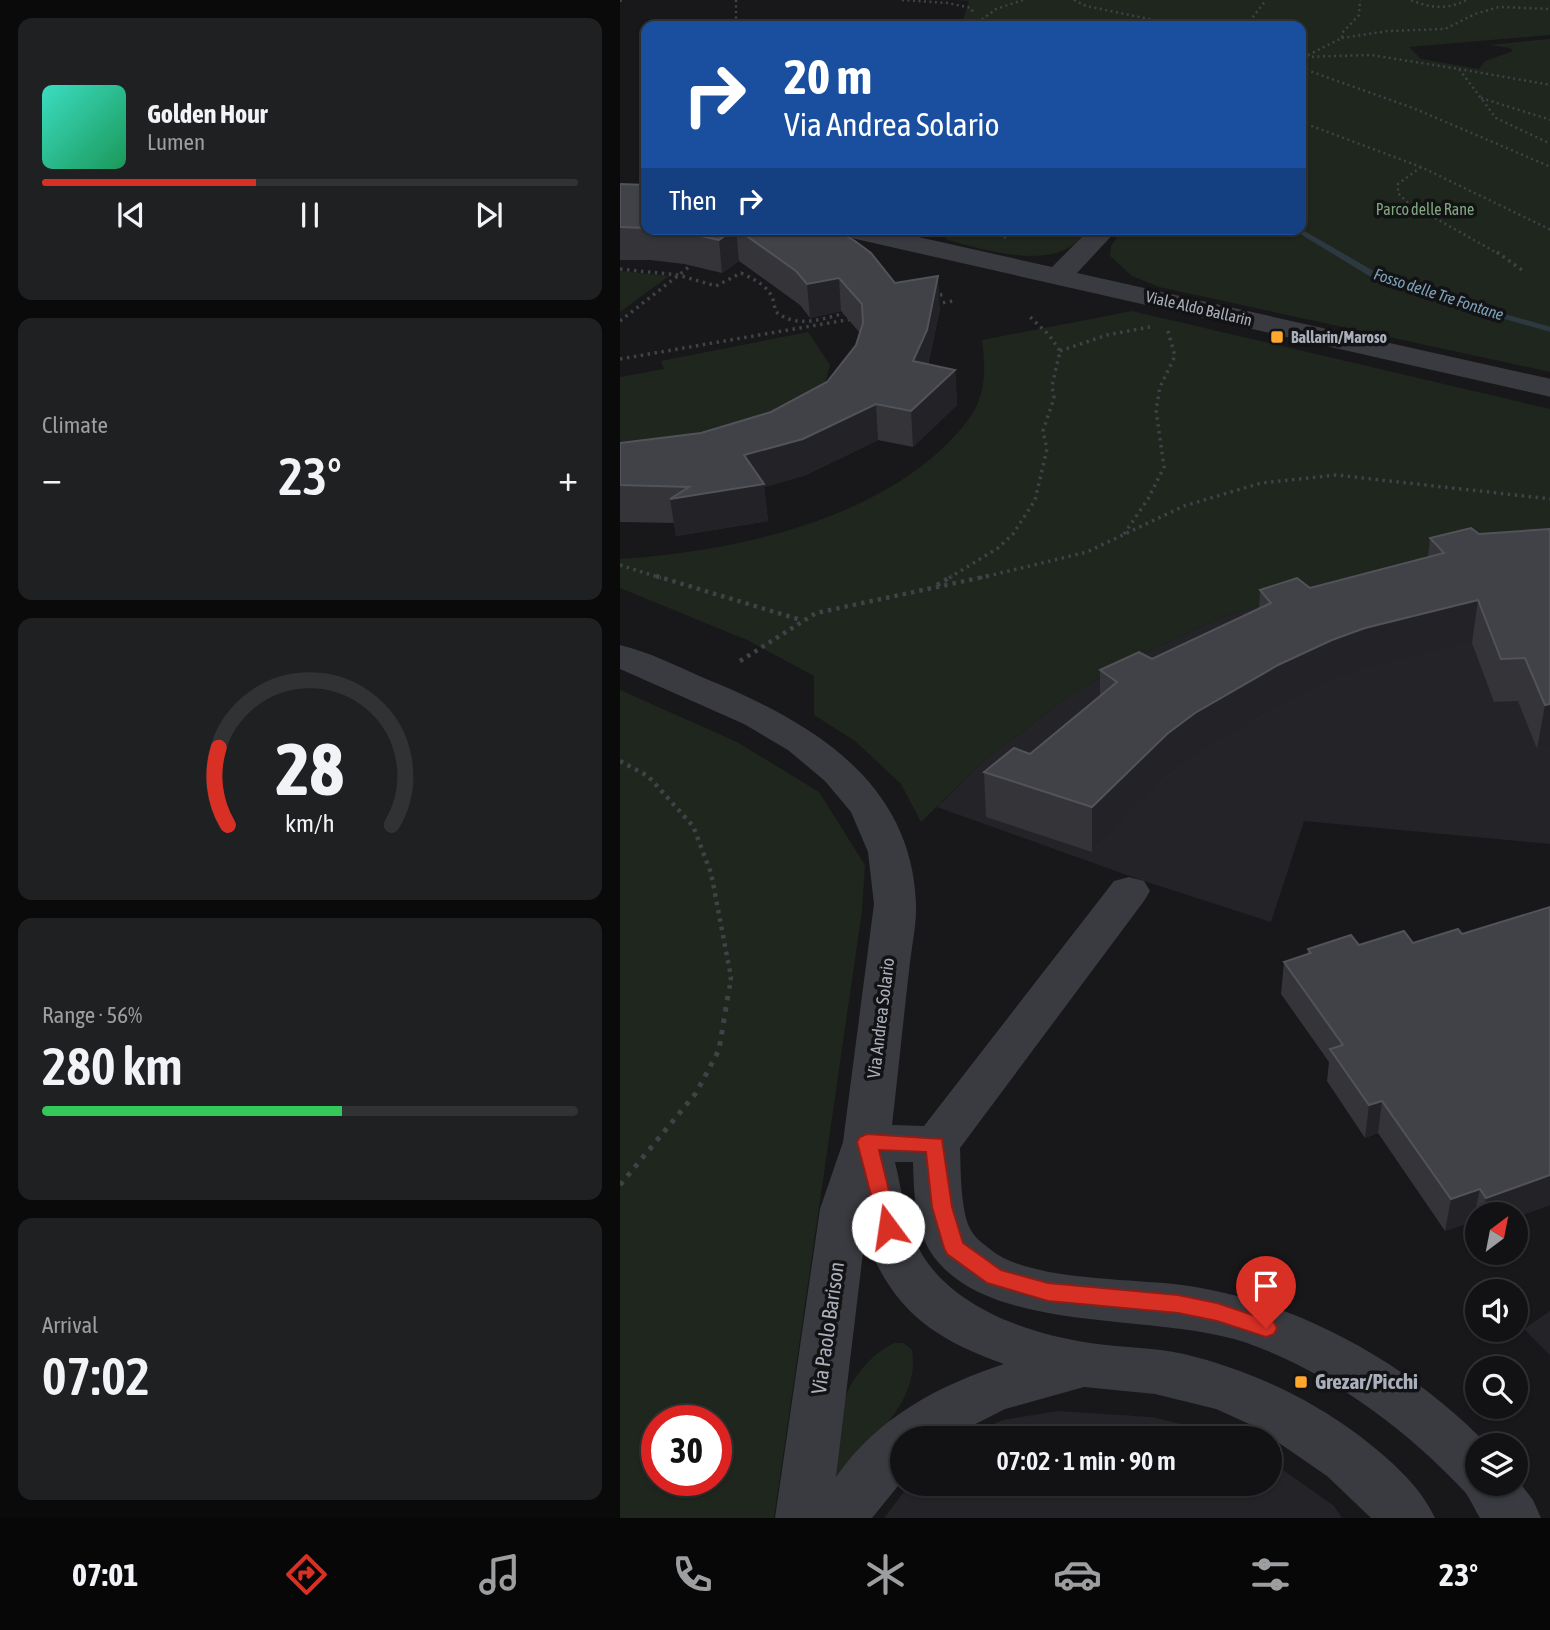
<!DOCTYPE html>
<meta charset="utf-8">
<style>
:root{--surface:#121214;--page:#1f2022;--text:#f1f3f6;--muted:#9c9ea0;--line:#313234;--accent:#d93025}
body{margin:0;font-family:"Asap Condensed",sans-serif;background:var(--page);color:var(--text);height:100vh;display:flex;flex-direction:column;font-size:26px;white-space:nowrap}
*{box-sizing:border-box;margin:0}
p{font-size:23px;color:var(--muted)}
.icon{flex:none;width:38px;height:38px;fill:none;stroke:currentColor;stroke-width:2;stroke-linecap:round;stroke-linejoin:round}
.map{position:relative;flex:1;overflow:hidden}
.drawer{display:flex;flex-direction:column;gap:18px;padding:18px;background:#0a0a0b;width:620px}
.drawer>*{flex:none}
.top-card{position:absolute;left:21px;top:21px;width:665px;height:214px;border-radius:14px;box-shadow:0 2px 5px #0004,0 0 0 2px var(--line);background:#1a4fa0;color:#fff;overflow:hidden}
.needle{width:46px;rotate:32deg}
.tools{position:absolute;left:845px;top:1202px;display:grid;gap:14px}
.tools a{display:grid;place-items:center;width:63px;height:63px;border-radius:50%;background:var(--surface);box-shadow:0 2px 5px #0004,0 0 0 2px var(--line);font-size:35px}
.speed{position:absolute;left:21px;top:1405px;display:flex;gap:14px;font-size:35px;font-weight:700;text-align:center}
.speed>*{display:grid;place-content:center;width:91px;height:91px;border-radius:50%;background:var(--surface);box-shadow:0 2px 5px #0004,0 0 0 2px var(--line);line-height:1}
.speed .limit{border:10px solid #d22;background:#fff;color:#111}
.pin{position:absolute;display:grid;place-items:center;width:60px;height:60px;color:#fff;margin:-72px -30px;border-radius:50% 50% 50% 0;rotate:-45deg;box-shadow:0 0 7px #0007}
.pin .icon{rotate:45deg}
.me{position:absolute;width:77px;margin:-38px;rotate:346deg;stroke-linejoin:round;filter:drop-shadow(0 0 5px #0008)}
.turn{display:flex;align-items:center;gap:24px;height:147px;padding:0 28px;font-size:32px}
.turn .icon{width:91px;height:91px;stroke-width:2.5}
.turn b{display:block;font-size:49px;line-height:60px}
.then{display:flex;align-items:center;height:66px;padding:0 28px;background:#0003;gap:14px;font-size:26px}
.big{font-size:52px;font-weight:600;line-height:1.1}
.drawer .tile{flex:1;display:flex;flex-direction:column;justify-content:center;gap:10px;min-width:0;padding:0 24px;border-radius:14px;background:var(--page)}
.drawer .dial{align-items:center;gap:0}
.dial svg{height:182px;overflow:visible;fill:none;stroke:var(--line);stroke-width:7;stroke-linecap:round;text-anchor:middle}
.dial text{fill:var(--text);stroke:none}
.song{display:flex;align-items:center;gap:21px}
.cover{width:84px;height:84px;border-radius:10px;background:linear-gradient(135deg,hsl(170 70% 55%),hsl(150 70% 35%))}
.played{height:7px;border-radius:4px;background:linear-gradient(90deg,var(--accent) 40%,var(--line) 40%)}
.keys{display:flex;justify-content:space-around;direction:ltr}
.heat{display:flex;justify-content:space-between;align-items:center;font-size:38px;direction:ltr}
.charge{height:10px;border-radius:5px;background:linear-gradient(90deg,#34c759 56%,var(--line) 0)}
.trip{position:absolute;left:270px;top:1426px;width:392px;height:70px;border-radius:35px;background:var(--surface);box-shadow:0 2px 5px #0004,0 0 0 2px var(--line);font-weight:600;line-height:70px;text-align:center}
.tabs{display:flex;height:112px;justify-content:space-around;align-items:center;background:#070708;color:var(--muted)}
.tabs .icon{width:49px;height:49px}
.tabs .selected{color:var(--accent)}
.tabs b{font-size:32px;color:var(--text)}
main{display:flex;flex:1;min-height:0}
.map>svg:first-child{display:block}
.built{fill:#242428}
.green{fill:#1e261e;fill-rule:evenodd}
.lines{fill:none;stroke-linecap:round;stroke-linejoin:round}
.stream{fill:#2d3940;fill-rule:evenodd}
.path-far3{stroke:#3f4247;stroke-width:2.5;stroke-dasharray:2 3.5;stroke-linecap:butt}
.path-far2{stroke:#3f4247;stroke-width:3.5;stroke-dasharray:2.5 4.5;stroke-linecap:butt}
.path-far1{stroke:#3f4247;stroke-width:4.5;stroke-dasharray:3.5 5;stroke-linecap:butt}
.path{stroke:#3f4247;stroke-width:5;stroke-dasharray:4.5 7;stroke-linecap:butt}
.minor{fill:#393b40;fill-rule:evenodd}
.wall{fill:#343439}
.shaded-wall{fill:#232327}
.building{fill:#414247;stroke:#515359;stroke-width:2}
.route{fill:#d93025;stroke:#8d1f18;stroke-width:2}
.poi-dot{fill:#ffa82c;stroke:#131316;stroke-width:2.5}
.labels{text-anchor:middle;stroke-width:7;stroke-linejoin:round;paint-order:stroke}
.far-park-label{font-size:16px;fill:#80a87f;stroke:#131316}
.far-water-label{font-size:16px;font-style:italic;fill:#7ea2b8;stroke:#131316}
.far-street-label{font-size:16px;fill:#aab0bb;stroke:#131316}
.far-poi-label{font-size:16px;font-weight:bold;fill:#aab0bb;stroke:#131316;text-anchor:start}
.street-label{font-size:18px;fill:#aab0bb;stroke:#131316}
.near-street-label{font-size:21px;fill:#aab0bb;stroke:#131316}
.near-poi-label{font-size:21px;font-weight:bold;fill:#aab0bb;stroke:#131316;text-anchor:start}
</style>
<main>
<section class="drawer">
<div class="tile">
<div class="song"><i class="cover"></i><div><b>Golden Hour</b><p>Lumen</p></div></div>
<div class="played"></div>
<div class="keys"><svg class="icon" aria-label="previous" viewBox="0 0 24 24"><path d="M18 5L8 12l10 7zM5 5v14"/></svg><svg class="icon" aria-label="pause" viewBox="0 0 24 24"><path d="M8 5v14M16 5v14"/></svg><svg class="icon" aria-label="next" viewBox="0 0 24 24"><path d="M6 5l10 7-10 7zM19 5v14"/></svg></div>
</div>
<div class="tile"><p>Climate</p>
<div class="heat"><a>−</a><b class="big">23°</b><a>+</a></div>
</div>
<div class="tile dial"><svg viewBox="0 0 100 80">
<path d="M14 69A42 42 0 1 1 86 69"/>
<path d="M14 69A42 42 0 0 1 10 35" stroke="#d93025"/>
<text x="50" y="56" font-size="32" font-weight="700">28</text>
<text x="50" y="72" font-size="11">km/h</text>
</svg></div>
<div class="tile"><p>Range · 56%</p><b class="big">280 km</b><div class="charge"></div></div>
<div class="tile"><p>Arrival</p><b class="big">07:02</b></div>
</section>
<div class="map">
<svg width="931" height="1518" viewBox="0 0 931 1518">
<rect width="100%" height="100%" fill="#18181b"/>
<path class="built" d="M930 545V844L684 821 651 922 518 879 317 807 367 758 452 694 519 656 597 619 705 584Z
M930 1311V1355L904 1329Z
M438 1411 531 1417 600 1433 609 1438H342L383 1420Z
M649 1460 714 1506 722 1518H264L290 1484H649Z"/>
<path class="green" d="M337 0H930V35L789 47 801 59 859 69 865 61 893 51 890 48 869 45 930 39V372L539 287 512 276 490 256 491 246 503 229H681V26H336L342 23 349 1Z
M328 229H469C464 234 458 241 453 245 421 268 361 249 328 240L322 235Z
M0 271 49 276 0 312Z
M512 311 930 409V545L705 584 597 619 519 656 452 694 367 758 301 822 281 784 235 741 194 715V676L127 640 0 588V559C107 552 241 524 322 449 335 436 351 420 358 403 366 382 365 362 362 340Z
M188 332 210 365 204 388 176 410 0 460V377L44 369 41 361Z
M0 690 117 742 199 792 245 865 242 911 154 1518H0ZM37 1421H96V1480H37Z
M275 1343H284L292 1350C301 1404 248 1442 216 1478 218 1455 217 1421 224 1400 232 1377 253 1352 275 1343Z"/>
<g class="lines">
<path class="stream" d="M672 229H681L757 273 836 300 931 327V332L830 304 751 277Z"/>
<path class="path-far3" d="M116 0V22
M282 0 328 3 351 8 354 14
M454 0 466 6 563 26
M791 0C809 8 829 10 846 0
M0 1 4 0
M353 26 376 9 403 0
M626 26 646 0
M722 38 768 31 825 29 855 14 879 7 931 9
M688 55 722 38V33L739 15 740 0
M681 57 751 55 839 69 876 118 931 144
M681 68 793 108 931 167
M839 69 931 85
M861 98 931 120
M681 122 801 167 931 230
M801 167 778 184V193L788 203 879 254
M384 238 394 229"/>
<path class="path-far2" d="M877 252 902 270
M0 269 58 275 96 286 121 273C140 282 154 289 155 311 176 330 205 318 229 312
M313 296 326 294
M316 304 333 301
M0 321 69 267
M440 351 487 335 530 327
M0 359 232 319
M504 534 528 499 544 467 536 410 540 387 555 356 547 328
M0 565 41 578
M329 578 378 548 393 534 415 500 427 449 423 431 434 398 432 386 440 351 429 335 408 315
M360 578 467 552 564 506 641 483 716 475 931 499"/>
<path class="path-far1" d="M36 576 181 620
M317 585 332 576
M120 661 196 613 368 576
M0 761 28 776 73 826 91 873 111 977 109 991"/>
<path class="path" d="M0 1185 76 1093 99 1050 109 989"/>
<path class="minor" d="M214 229H263L432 267 470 229H498L457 273 931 379V397L227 237 218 235Z
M0 645C29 652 57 666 84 678 187 720 291 778 296 903 297 925 291 949 289 971 283 1023 278 1074 272 1125L304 1126 494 881 509 877 524 881 530 891 524 901 340 1148C341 1170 340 1214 352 1232 356 1239 365 1245 371 1250 410 1282 518 1278 569 1286 682 1303 790 1365 869 1446H858V1484H896V1478L913 1500 921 1518H860C855 1510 850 1498 844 1491 784 1427 710 1373 627 1343 540 1313 381 1334 319 1263 295 1237 294 1196 293 1162H275C283 1196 288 1238 310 1266 347 1313 413 1334 470 1343 501 1348 533 1347 564 1354 629 1370 688 1397 741 1437 769 1459 800 1485 815 1518H751L707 1476 636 1427 596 1409 535 1394 464 1387 385 1409 328 1438H282V1481L252 1518H155L200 1209 223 1142 254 904 248 852 231 812 205 781 168 750 124 724 0 669ZM245 1236C271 1309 313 1339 384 1364 317 1386 257 1418 216 1477Z"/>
</g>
<path class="wall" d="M0 184 26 185V229H214L275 283 320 309 308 365 335 370 337 405 293 447 258 440 186 475 144 487 148 521 56 536 54 523 0 522V443L81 433 151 412 207 382 236 345 240 333 221 311 190 318 180 305 119 261 102 273 64 264 30 260H0Z
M930 529V747L917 749 898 701 874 702 852 643 740 671 708 683 655 709 573 757 545 778 472 852 366 817 364 772 410 754 480 696V670L532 659 639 608 640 590 690 588 808 557 810 538Z
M688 949 930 1205 896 1217V1214H858V1227L853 1221 825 1231 758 1133 745 1138 707 1081 709 1062 661 994 664 962 687 955Z"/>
<path class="shaded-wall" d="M114 229H116L119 261 102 273 99 240Z
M318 276 320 309 308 364 293 361Z
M219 278 221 311 190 318 187 284Z
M335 370 337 405 293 447 291 411Z
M256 404 258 440 186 475 144 487 148 521 56 536 50 499 124 455Z
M858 600 852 643 740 671 708 683 655 709 573 757 545 778 472 852V807L547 734 575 713 658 665 712 640 745 628Z
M930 704V747L917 749 925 705Z
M762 1101 758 1133 745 1138 749 1105Z
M930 1175V1205L896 1217V1214H863L866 1198Z
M860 1189 853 1221 825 1231 831 1199Z"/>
<path class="building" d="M0 184 26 185V228L0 227Z
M43 229H114L99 240 59 231Z
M117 229H214L235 241 251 253 275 283 318 276 307 330 293 361 335 370 291 411 256 404 183 439 124 455 144 484 50 499 69 487 0 485V443L81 433 151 412 207 382 236 345 243 323 242 304 219 278 187 284 176 271Z
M851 528 859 534 930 529V704L925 705 905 658 881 659 858 600 745 628 712 640 658 665 575 713 547 734 472 807 364 772 394 748 410 754 497 682 480 670 519 652 532 659 651 603 640 590 677 578 690 588 824 553 810 538Z
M930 907V1175L866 1198 860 1189 831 1199 762 1101 749 1105 710 1049 723 1045 664 962 691 953 688 949 731 935 739 945 784 931 793 943 838 929 842 934Z"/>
<path class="route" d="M247 1134 322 1139 332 1207 343 1243 381 1270 428 1283 558 1295 597 1303 654 1322 657 1328 654 1334 646 1337 597 1321 558 1313 428 1301 367 1283 327 1254 324 1248 312 1207 306 1152 259 1150 278 1227 275 1233 268 1235 261 1233 237 1142 240 1137Z"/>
<g class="poi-dot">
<rect x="650" y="330" width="14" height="14" rx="3.5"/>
<rect x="674" y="1375" width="14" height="14" rx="3.5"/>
</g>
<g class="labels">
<g class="far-park-label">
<text x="805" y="215">Parco delle Rane</text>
</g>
<g class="far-water-label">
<text transform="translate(819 294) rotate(18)" y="6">Fosso delle Tre Fontane</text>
</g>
<g class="far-street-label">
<text transform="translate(579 308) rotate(13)" y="6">Viale Aldo Ballarin</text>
</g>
<g class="far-poi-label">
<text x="671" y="343">Ballarin/Maroso</text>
</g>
<g class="street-label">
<text transform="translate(261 1018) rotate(-83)" y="6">Via Andrea Solario</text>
</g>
<g class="near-street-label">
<text transform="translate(208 1328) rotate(-82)" y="7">Via Paolo Barison</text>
</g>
<g class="near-poi-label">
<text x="695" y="1389">Grezar/Picchi</text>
</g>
</g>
</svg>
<div class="tools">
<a><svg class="needle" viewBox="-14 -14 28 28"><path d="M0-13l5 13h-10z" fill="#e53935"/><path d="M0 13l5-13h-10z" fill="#9c9ea0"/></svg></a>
<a><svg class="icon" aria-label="sound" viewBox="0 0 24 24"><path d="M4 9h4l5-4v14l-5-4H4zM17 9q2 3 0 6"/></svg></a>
<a><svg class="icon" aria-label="search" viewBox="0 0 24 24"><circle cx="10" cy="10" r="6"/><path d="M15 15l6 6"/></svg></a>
<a><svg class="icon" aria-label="layers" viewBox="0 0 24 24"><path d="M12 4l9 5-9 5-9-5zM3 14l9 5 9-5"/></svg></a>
</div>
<div class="speed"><div class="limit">30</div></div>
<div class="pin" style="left:646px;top:1328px;background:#d93025"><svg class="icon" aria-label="arrive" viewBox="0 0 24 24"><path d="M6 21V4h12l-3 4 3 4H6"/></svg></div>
<svg class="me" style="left:268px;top:1227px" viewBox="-20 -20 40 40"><circle r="19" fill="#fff"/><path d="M0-13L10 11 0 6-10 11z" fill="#d93025"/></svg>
<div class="trip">07:02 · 1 min · 90 m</div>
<div class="top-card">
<div class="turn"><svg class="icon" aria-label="right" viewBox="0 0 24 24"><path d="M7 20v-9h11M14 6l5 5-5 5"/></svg><div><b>20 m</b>Via Andrea Solario</div></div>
<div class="then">Then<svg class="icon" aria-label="right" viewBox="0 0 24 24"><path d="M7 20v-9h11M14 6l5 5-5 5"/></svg></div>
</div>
</div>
</main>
<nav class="tabs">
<b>07:01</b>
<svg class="icon selected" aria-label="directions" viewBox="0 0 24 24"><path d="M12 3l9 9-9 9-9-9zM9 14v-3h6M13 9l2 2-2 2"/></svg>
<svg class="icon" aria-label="music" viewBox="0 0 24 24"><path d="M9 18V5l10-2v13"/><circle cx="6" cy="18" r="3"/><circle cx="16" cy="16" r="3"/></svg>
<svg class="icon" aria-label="phone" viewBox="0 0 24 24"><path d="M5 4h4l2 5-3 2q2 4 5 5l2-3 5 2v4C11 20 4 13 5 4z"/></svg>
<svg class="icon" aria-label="climate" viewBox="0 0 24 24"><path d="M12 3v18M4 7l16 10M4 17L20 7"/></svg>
<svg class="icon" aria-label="car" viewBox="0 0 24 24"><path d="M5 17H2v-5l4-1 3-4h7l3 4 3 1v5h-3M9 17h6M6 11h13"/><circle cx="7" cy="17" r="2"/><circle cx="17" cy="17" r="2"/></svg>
<svg class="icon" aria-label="filters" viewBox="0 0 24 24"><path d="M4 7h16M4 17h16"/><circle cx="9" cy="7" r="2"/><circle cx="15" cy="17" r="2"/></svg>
<b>23°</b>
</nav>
